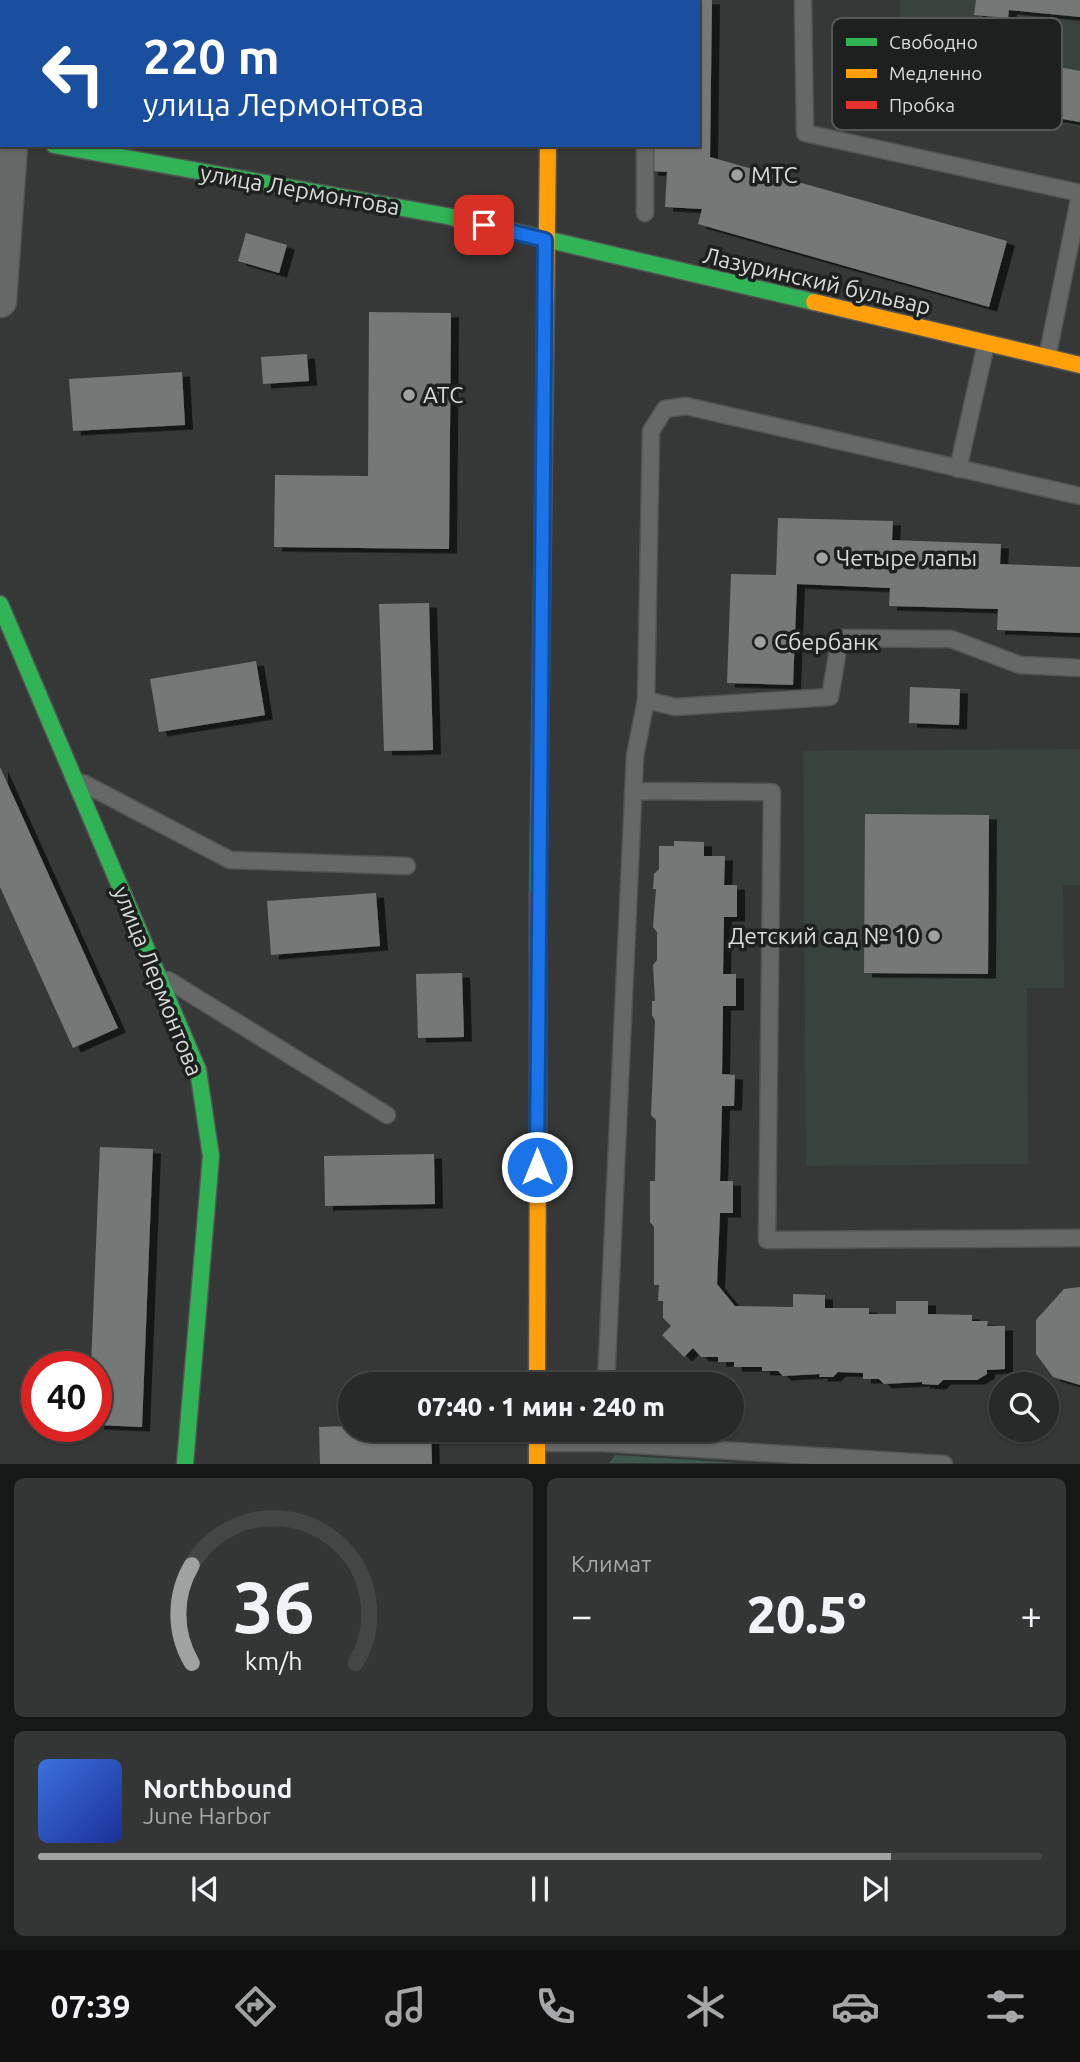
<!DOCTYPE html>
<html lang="ru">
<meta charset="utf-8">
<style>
:root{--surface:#282a29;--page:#343635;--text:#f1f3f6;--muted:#a5a7a8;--line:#444646;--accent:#9ea2a0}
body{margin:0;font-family:Ubuntu,sans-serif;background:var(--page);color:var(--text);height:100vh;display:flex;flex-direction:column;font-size:26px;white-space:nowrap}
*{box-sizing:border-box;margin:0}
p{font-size:23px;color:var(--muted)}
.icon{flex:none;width:38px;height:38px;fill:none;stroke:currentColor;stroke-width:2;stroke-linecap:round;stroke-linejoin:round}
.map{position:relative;height:1464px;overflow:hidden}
.side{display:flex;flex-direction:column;gap:14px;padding:14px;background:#161717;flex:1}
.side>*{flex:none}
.top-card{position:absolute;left:0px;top:0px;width:700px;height:147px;box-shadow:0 2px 5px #0004,0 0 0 2px var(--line);background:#1a4fa0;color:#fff;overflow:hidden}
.fabs{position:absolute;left:989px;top:1372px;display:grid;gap:14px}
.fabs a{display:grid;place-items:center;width:70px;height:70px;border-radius:50%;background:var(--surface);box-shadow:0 2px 5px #0004,0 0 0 2px var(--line);font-size:35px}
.speed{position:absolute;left:21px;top:1351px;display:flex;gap:14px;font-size:35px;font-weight:700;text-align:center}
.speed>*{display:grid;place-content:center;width:91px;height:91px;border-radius:50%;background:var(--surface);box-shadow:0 2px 5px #0004,0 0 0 2px var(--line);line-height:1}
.speed .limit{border:10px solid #d22;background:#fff;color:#111}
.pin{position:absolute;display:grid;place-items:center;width:60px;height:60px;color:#fff;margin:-30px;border-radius:14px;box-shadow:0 4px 10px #0006}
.me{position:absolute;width:77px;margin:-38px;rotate:0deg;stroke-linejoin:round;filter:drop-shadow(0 0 5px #0008)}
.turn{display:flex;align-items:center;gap:24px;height:147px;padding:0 28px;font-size:32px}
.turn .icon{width:91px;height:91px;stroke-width:2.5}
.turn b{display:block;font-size:49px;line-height:60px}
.big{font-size:52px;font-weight:800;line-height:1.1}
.side .widget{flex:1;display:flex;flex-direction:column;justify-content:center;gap:10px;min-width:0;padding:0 24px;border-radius:10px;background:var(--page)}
.side .dial{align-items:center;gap:0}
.dial svg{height:182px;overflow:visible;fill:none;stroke:var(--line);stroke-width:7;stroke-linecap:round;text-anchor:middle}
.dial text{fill:var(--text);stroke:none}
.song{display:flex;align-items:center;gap:21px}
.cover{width:84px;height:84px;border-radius:10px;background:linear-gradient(135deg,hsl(220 70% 55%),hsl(230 70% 35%))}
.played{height:7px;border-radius:4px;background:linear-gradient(90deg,var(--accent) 85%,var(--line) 85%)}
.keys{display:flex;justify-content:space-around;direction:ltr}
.heat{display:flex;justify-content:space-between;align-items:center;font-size:38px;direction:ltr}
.side .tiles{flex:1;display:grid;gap:14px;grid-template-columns:1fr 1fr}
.widget:last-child{grid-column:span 2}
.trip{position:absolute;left:338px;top:1372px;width:406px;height:70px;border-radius:35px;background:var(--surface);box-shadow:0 2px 5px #0004,0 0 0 2px var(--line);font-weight:800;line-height:70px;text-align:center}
.menu{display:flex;height:112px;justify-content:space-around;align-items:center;background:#101110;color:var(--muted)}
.menu .icon{width:49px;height:49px}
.menu .current{color:var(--accent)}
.menu b{font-size:32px;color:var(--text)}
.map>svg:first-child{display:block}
.built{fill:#38433e}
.green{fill:#3e584d}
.building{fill:#767877;filter:url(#shadow)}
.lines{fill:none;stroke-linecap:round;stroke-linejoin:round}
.lane-casing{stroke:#525453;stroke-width:19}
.street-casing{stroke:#525453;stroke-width:35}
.fast-casing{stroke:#525453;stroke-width:19}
.slow-casing{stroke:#525453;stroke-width:19}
.jam-casing{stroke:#525453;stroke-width:19}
.lane{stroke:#666867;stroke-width:16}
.street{stroke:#666867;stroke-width:32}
.fast{stroke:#30b455;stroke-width:16}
.slow{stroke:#ff9f0a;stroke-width:16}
.jam{stroke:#e5322d;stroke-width:16}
.route-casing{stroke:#114b97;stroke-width:18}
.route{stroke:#1a73e8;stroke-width:12}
.poi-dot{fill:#9ea2a0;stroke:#1d201f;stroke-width:2.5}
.labels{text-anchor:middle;stroke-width:7;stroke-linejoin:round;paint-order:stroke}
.poi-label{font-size:23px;fill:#d7dbd9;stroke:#1d201f;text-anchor:start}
.street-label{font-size:23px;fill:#d7dbd9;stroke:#1d201f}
.key{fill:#1d201f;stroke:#555857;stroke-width:2}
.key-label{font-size:19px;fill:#d7dbd9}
</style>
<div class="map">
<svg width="1080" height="1464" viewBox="0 0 1080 1464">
<defs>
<filter id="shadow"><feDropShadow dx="8" dy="4.5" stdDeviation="0" flood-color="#0009"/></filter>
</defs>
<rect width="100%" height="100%" fill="#353837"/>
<path class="built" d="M900 0H1080V127L1038 120 1039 91 900 61Z
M1080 749V885H1063L1064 988H1027L1028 1164 806 1166 803 751Z"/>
<path class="green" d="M615 1455 739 1463H609Z"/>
<path class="building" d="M698 0H712L710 157 1007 241 989 307 698 224 702 209 665 207 667 172 650 171V145H698Z
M976 0H1080V17L1009 10 1008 18 974 15Z
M1053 66 1080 71V122L1045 116Z
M246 233 287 245 279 273 238 261Z
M369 312 451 313 449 549 274 547 275 475 368 476Z
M307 354 309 381 263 384 261 357Z
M182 372 185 425 73 431 69 379Z
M778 518 893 521 892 540 1001 544 1000 564 1080 567V633L997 630 998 609 889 606 890 588 797 584 793 685 727 683 731 574 776 575Z
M429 603 433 750 384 751 379 604Z
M256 661 265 715 159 732 150 679Z
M910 687 960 689 959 725 909 723Z
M0 767 118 1028 73 1048 0 887Z
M865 814 989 815 988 974 864 973Z
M674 841 704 842V856H725L724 885H737V917H724L723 974H736V1006H723L722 1074 735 1075 734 1106H722L720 1181H733V1213H720L717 1284 735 1306 793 1307V1294L825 1295V1308H869V1314H896V1301H928V1314L972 1315V1321H988L987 1326H1005V1369L987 1370V1374L977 1380H943L938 1385 922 1384V1382L884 1384 879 1379H863V1373L838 1372 833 1377H819L820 1374 783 1376 778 1371H762V1367H734V1362H718V1357H701L693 1348 684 1357 662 1335 671 1326 663 1318V1301H658L659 1285H654V1227L650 1222V1181H655L656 1120 651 1115 655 1021 652 1015V1001H655L653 965 657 960V932L653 927 656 889H653L654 874 659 869V846H674Z
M376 893 380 946 271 955 267 901Z
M462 973 464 1037 418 1038 416 974Z
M100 1147 153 1149 142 1427 96 1425V1367H91Z
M434 1154 435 1204 325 1206 324 1156Z
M1080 1287V1385L1053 1377 1036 1354V1320L1064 1289Z
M350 1426V1430H431L432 1464H320L319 1427Z"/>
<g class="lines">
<defs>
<path id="lane" d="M645 0V2
M803 0 805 133 1080 193
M49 2 50 0
M645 145V213
M1047 358 1080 195
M958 469 986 344
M1080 496 686 406 665 409 651 431 646 700 675 707 830 697 840 638 951 639 1020 665 1080 668
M83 783 230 860 407 866
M633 791 772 792 767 1240 1080 1238
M168 980 387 1115
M606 1384 635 756 646 700
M537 1443H604L944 1464"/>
<path id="street" d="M0 301 11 145"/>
<path id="fast" d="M550 0V2
M0 135 2 136
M54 145 447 216 814 302
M0 604 198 1070 211 1156 185 1464
M538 895 546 298"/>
<path id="slow" d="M546 298 548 145
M814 302 1080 365
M537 1384 538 1135
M537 1430V1464"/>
<path id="jam" d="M538 1135V895"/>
</defs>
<use href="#lane" class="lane-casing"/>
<use href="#street" class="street-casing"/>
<use href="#fast" class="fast-casing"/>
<use href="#slow" class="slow-casing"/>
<use href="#jam" class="jam-casing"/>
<use href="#lane" class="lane"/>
<use href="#street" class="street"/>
<use href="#fast" class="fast"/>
<use href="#slow" class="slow"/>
<use href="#jam" class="jam"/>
</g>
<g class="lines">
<defs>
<path id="route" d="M484 225 545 240 537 1167"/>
</defs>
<use href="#route" class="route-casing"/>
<use href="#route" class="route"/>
</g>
<g class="poi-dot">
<circle cx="737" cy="175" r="7"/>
<circle cx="409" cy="395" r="7"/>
<circle cx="822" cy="558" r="7"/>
<circle cx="760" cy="642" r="7"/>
<circle cx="934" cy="936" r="7"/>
</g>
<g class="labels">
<g class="poi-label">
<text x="751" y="183">МТС</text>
<text x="423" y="403">АТС</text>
<text x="836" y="566">Четыре лапы</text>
<text x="774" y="650">Сбербанк</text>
<text x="920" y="944" text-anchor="end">Детский сад № 10</text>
</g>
<g class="street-label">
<text transform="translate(300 190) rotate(10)" y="8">улица Лермонтова</text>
<text transform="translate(817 281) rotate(13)" y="8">Лазуринский бульвар</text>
<text transform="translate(158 981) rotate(68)" y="8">улица Лермонтова</text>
</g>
</g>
<rect x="832" y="18" width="230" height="112" rx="10" class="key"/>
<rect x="846" y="38" width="31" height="8" fill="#30b455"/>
<rect x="846" y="69" width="31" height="9" fill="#ff9f0a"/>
<rect x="846" y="101" width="31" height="8" fill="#e5322d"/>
<g class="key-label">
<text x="889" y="49">Свободно</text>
<text x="889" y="80">Медленно</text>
<text x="889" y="112">Пробка</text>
</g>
</svg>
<div class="fabs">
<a><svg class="icon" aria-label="search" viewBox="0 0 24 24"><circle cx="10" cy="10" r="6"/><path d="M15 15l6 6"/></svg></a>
</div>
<div class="speed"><div class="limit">40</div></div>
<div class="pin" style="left:484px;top:225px;background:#d93025"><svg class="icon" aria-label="arrive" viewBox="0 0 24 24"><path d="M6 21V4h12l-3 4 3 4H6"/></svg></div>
<svg class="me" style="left:537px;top:1167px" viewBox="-20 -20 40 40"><circle r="17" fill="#1a73e8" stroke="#fff" stroke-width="3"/><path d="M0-11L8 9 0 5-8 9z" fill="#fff"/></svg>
<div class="trip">07:40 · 1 мин · 240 m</div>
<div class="top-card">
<div class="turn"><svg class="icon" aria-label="left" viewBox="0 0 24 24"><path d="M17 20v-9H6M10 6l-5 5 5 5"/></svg><div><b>220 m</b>улица Лермонтова</div></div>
</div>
</div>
<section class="side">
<div class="tiles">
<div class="widget dial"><svg viewBox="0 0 100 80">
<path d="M14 69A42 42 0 1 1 86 69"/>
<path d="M14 69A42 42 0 0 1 14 26" stroke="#9ea2a0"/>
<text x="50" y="56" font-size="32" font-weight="700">36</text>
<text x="50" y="72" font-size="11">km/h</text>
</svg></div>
<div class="widget"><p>Климат</p>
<div class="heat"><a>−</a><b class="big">20.5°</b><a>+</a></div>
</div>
<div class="widget">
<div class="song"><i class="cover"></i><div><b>Northbound</b><p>June Harbor</p></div></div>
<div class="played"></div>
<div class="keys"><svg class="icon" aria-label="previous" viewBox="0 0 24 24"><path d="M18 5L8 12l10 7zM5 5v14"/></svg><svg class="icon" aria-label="pause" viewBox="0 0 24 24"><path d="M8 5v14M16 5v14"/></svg><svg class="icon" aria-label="next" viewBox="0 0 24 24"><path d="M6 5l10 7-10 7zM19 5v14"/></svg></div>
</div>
</div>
</section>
<nav class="menu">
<b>07:39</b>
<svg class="icon current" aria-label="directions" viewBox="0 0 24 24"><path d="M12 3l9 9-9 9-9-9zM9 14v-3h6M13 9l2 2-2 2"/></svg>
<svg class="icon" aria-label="music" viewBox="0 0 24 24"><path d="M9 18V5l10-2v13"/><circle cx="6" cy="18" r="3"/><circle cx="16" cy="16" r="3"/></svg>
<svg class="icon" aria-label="phone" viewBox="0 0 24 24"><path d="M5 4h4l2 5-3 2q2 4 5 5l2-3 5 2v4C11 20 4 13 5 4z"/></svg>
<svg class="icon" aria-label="climate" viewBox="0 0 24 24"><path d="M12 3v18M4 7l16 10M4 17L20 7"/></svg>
<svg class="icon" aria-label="car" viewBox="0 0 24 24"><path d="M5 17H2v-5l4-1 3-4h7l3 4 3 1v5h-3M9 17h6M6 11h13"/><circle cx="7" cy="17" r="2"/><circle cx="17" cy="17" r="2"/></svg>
<svg class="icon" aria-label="filters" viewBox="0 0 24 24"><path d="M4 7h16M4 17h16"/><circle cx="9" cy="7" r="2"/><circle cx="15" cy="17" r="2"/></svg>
</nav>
